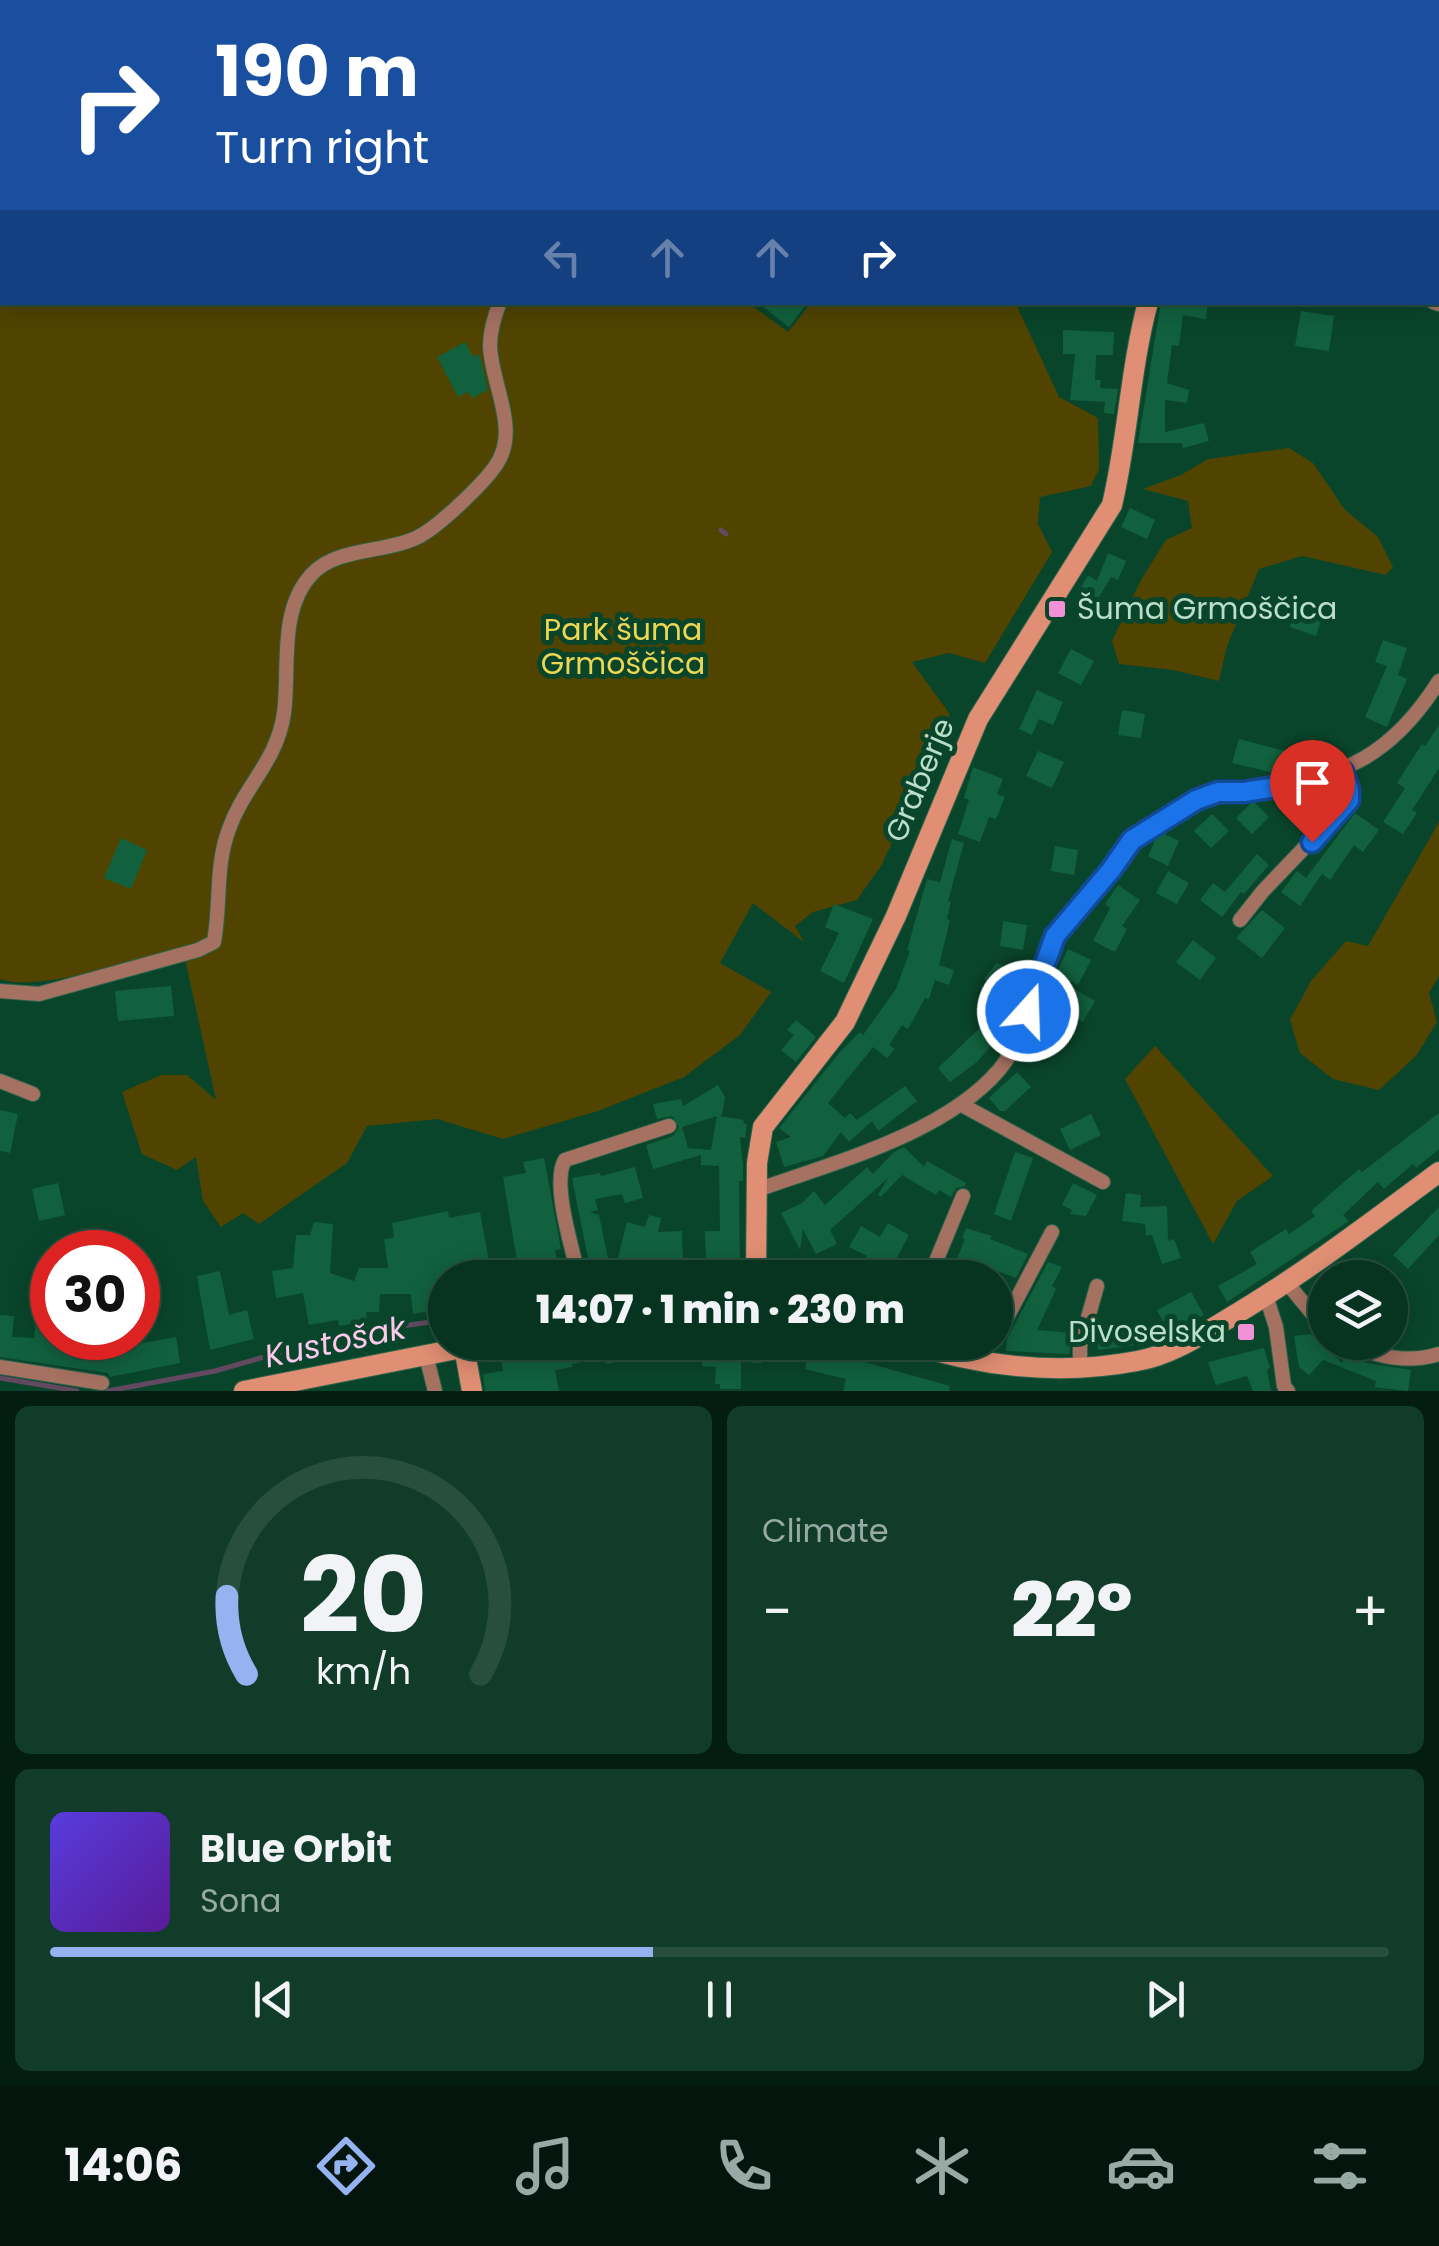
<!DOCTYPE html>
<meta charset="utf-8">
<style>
:root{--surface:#073420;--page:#103c29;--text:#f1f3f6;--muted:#98aaa5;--line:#284f3e;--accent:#95b2f1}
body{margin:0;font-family:Poppins,sans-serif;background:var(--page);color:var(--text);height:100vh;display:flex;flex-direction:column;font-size:38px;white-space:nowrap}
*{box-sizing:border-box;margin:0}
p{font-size:32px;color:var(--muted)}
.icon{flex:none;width:55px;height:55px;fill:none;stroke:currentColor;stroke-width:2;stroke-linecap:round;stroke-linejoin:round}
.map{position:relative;height:1391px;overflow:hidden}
.panel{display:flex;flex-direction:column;gap:15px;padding:15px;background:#041d12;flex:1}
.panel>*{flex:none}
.hud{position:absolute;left:0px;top:0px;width:1440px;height:305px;box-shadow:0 5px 25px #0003,0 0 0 2px var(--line);background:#1a4fa0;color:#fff;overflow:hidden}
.fabs{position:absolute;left:1308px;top:1260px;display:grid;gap:20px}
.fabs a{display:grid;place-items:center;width:100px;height:100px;border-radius:50%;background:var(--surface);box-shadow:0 5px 25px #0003,0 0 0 2px var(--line);font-size:50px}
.speed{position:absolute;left:30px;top:1230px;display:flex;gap:20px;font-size:50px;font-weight:700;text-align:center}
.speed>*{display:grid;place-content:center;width:130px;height:130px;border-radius:50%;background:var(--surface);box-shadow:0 5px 25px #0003,0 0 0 2px var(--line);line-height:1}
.speed .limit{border:15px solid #d22;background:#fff;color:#111}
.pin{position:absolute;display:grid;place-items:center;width:85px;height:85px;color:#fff;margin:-102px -42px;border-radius:50% 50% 50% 0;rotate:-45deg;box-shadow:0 0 10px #0007}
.pin .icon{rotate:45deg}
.me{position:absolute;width:110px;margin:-55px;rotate:20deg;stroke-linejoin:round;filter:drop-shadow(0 0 8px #0008)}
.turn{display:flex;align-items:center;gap:35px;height:210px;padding:0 50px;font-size:45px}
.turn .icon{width:130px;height:130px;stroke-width:2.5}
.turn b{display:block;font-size:70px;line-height:85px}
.lanes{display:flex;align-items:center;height:95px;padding:0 50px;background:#0003;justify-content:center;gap:50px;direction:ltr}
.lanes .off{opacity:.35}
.big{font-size:75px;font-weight:800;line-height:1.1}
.panel .widget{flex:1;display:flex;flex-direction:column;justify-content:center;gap:15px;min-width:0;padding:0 35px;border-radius:15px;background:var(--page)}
.panel .dial{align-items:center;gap:0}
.dial svg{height:260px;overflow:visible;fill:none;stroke:var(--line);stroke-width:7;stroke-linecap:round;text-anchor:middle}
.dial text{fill:var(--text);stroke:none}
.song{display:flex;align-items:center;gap:30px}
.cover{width:120px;height:120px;border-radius:15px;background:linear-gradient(135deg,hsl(250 70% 55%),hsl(270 70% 35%))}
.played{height:10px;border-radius:5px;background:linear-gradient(90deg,var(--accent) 45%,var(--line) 45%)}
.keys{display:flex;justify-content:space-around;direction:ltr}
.heat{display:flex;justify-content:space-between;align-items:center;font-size:55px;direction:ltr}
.panel .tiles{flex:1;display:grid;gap:15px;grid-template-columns:1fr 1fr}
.widget:last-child{grid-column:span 2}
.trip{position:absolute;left:428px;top:1260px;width:585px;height:100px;border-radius:50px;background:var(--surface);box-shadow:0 5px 25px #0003,0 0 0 2px var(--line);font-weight:800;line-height:100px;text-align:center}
.tab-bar{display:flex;height:160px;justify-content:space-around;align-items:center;background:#03150d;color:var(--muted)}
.tab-bar .icon{width:70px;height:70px}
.tab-bar .on{color:var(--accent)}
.tab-bar b{font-size:45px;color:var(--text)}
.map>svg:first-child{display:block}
.green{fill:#504400}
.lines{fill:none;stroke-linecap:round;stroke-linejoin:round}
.stream{stroke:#63495f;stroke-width:5}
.building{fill:#11613e;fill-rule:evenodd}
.street-casing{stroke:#2d644b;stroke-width:16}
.secondary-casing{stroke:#2d644b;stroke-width:22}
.street{stroke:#a57161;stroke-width:14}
.secondary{stroke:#e18f74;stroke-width:20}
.route-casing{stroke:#114b97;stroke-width:25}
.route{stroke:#1a73e8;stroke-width:18}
.poi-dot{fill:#f391d6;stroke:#09452b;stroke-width:4}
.labels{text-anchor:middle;stroke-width:10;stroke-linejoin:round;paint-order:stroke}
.poi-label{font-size:30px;fill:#bbdec9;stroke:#09452b;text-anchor:start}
.park-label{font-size:30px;fill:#eed653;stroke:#09452b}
.street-label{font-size:30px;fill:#bbdec9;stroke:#09452b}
.water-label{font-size:32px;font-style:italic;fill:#fec9ed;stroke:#09452b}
</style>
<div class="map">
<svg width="1439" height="1391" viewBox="0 0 1439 1391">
<rect width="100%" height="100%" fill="#09452b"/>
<path class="green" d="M0 0H1150L1151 2H2V302H747L788 332 811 303H1020L1018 308 1059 397 1098 418 1099 469 1091 486 1040 497 1038 524 1052 552 985 663 949 653 912 662 949 713 951 739 913 798 881 866 857 900 813 912 795 926 804 942 753 903 720 963 771 992 740 1035 684 1077 598 1111 503 1139 437 1119 367 1126 347 1163 259 1224 243 1213 221 1227 203 1201 196 1157 177 1170 142 1154 122 1092 161 1075H187L216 1100 183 950C141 959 37 993 0 979Z
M1289 448 1313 463 1345 510 1378 537 1393 567 1386 575 1302 556 1259 569 1227 646 1219 681 1173 670 1119 664 1112 641 1141 580 1166 540 1192 528 1188 501 1143 489 1181 475 1208 459Z
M1439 822V976L1429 993 1437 1022 1416 1056 1379 1090 1333 1079 1300 1053 1290 1020 1311 981 1346 941 1368 946Z
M1155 1046 1273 1176 1237 1201 1213 1244 1125 1079Z"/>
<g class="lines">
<path class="stream" d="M721 530 726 534
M0 1378 77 1391
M108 1391 215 1371 345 1334 445 1320"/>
</g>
<path class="building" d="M757 302H808L789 327Z
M1161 302H1208L1206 319 1183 315 1179 346 1172 345 1167 383 1189 390 1187 403 1165 400V432L1204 423 1209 441 1183 448 1182 443H1138Z
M1301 311 1334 316 1329 351 1295 346Z
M1063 330 1114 332 1113 355H1096L1095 380H1101L1100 388 1118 389 1114 414 1104 413 1105 402 1070 400 1075 354H1063Z
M465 342 473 357 478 354 481 360 488 390 472 398 468 392 458 397 437 357Z
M1130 508 1155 520 1147 539 1121 527Z
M1108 553 1126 561 1118 580 1111 577 1093 607 1076 596 1088 575 1097 581Z
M1296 607 1323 615 1316 636 1290 627Z
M1383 640 1407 648 1398 675 1407 679 1387 727 1365 717 1387 666 1375 662Z
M1071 649 1094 661 1081 685 1058 673Z
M1037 690 1063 702 1053 725 1039 719 1032 735 1019 729Z
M1122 710 1145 714 1141 738 1118 735Z
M1439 725V768L1412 810 1417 813 1403 834 1383 822 1405 788 1397 783 1422 744 1425 746Z
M1239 739 1289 752 1283 775 1232 763Z
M1038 751 1064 762 1052 788 1026 776Z
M973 767 1003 779 997 794 1005 797 996 819 989 817 980 842 958 834 969 800 964 798Z
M1304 794 1322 810 1308 826 1290 810Z
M1253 801 1269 817 1252 834 1236 818Z
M1355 813 1379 830 1363 852 1354 845 1330 880 1322 874 1300 906 1281 892 1297 871 1306 878Z
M1212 814 1229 831 1211 848 1194 831Z
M1162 833 1179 841 1168 866 1148 856 1157 836Z
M121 838 147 850 131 889 104 878Z
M952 839 964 843 948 901 951 902 947 919 950 920 939 965 954 970 949 985 935 980 929 999 925 998 908 1029 902 1025 889 1045 895 1049 887 1058 873 1047 828 1103 845 1118 850 1113 857 1120 905 1086 917 1101 878 1131 872 1121 849 1142 841 1132 823 1156 784 1167 776 1142 791 1137 779 1128 840 1052 860 1032 863 1035 896 989 910 951 907 950 927 879 940 882Z
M1055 846 1078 850 1074 875 1051 871Z
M1257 854 1269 865 1244 894 1241 892 1222 917 1200 900 1213 883 1225 892Z
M1168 871 1189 883 1177 904 1156 893Z
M1118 885 1140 900 1122 926 1127 929 1115 952 1093 941 1110 908 1105 904Z
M834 904 873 919 844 983 820 971 839 933 825 927Z
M1262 910 1285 928 1262 958 1236 938Z
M1003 921 1027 925 1023 950 1000 946Z
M1193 940 1216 958 1200 980 1176 962Z
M1068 949 1091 960 1078 985 1056 974Z
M997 962 1019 979 1006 996 984 979Z
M171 986 174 1016 118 1021 115 991Z
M1074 989 1095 1001 1083 1022 1062 1010Z
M997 998 1014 1010 992 1045 977 1062 950 1082 938 1068 981 1027 978 1025Z
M796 1020 816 1037 796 1062 781 1050 794 1035 787 1030Z
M1017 1072 1031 1087 1005 1111H1000L989 1098Z
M718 1085 725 1097 722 1115 719 1116 744 1120 743 1123 747 1124 745 1138 740 1137 743 1166V1181H739L740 1278H662V1273L613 1278 627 1222 645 1227 649 1215 661 1218 658 1232 682 1231 683 1264 706 1266 705 1231H720L719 1166 701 1165V1155L653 1169 646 1145 673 1136 679 1127 672 1116 657 1119 653 1104 681 1099 683 1106ZM717 1116 711 1150 688 1148 682 1127Z
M0 1110 18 1114 10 1153 0 1151Z
M1439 1113V1149L1416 1168 1413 1164 1384 1189 1378 1182 1343 1215 1349 1221 1227 1302 1218 1286 1257 1264 1250 1252 1286 1229 1289 1234 1315 1216 1311 1211 1359 1169 1362 1172Z
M1091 1114 1101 1135 1070 1150 1060 1129Z
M904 1147 924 1167 927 1161 966 1183 965 1186 956 1188 951 1197 939 1190 936 1195 902 1175 881 1197 878 1195 888 1178 830 1230 837 1244 816 1254 803 1229 800 1250 781 1213 802 1203 814 1191 825 1205 867 1167 873 1174 894 1152Z
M1015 1152 1033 1158 1011 1221 994 1214Z
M544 1158 561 1249 555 1250 560 1278H520L503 1177 526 1173 523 1162Z
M635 1167 643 1198 625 1203 622 1194 595 1199 598 1210 590 1212 599 1215 612 1278H592L572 1178 600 1173 601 1176Z
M58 1183 65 1215 39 1221 32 1189Z
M1073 1183 1097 1195 1086 1216 1070 1214 1072 1210 1062 1205Z
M1126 1193 1141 1195 1140 1207 1167 1206 1168 1241 1174 1239 1181 1258 1162 1264 1152 1235H1146L1145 1224 1122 1221Z
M1439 1207V1235L1408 1269 1393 1255Z
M448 1211 449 1218 480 1212 492 1278H445V1308L413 1314 411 1294H380L379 1312H366L367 1321 339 1326 338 1320 309 1325 303 1293 276 1298 272 1271 293 1268 296 1235H310L314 1222 333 1224 330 1273 354 1281 359 1268H388L384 1239 394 1238 392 1223Z
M888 1223 909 1235 895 1261 888 1257 882 1278H860L867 1256 849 1247 861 1226 880 1237Z
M966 1228 992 1236 990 1239 1028 1254 1016 1278 981 1265 976 1278H949L965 1239 962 1238Z
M1048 1262 1062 1267 1052 1286 1056 1289 1037 1330 1073 1333 1069 1354 1006 1351 1007 1339Z
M220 1271 229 1315 247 1310 254 1339 210 1350 197 1276Z
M1191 1292 1204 1315 1169 1333 1157 1310Z
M37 1312 52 1314 50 1343 99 1346V1351L176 1337 180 1363 110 1377 108 1373 0 1357V1315L14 1316 12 1337 34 1338Z
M1133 1323 1135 1345 1098 1350 1096 1327Z
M1311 1334 1342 1363 1346 1354 1367 1363 1411 1370 1408 1391 1375 1387 1376 1381 1323 1360 1309 1375 1299 1367 1294 1336Z
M584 1342H763L762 1363 741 1362V1389H720V1384H715L716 1367 702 1366V1353L672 1356V1350L626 1357 627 1360 606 1364 604 1357 572 1364V1367L555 1370 559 1391H485L483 1374 503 1371 501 1360 585 1345Z
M810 1347 950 1386 949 1391H843L846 1379 805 1369Z
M1264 1348 1270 1368 1267 1369 1271 1391H1253L1247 1376 1216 1385 1208 1362Z"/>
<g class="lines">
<defs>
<path id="street" d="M580 2 581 0
M1438 217H1439
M1433 302 1439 304
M1240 920 1263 891 1349 801 1343 772
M0 991 39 994 198 950 214 942C221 904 215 866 229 829 244 786 277 762 284 713 290 669 278 610 312 574 337 547 387 553 418 537 438 527 491 478 500 458 517 425 491 381 490 346 490 330 494 317 500 302
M0 1081 33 1094
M962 1105 1103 1182
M757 1190C835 1162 944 1134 999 1070 1030 1033 1032 980 1054 938 1062 923 1078 910 1089 898 1112 870 1129 841 1160 821 1178 809 1199 794 1221 792 1234 791 1246 792 1259 790 1344 776 1391 757 1439 681
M579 1278C573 1250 551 1183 565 1160L669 1126
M929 1278 963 1196
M1287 1283 1325 1329
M1266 1296 1276 1327 1284 1386 1288 1391
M995 1340 1052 1232
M1345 1342C1374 1356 1408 1364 1439 1354
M426 1355 435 1391
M0 1367 102 1383
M1080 1368V1346L1097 1286"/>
<path id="secondary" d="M1330 2 1334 0
M756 1278 757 1163 763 1127 845 1022 896 916 978 719 1112 505C1128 438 1130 369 1148 302
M905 1342C981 1367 1058 1376 1137 1361 1168 1356 1200 1336 1226 1320 1301 1276 1369 1224 1439 1172
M464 1347 472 1391
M244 1391 492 1342"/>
</defs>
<use href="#street" class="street-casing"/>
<use href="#secondary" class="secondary-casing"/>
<use href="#street" class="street"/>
<use href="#secondary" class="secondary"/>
</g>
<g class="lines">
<defs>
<path id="route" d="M1028 1011 1055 936 1111 870 1132 840 1196 800 1218 792H1244L1294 784 1343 772 1349 789V800L1312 842"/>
</defs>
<use href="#route" class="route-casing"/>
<use href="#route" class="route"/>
</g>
<g class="poi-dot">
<rect x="1047" y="599" width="20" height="20" rx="5"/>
<rect x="1236" y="1322" width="20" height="20" rx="5"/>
</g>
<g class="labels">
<g class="poi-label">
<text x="1077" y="619">Šuma Grmoščica</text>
<text x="1226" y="1342" text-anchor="end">Divoselska</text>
</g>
<g class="park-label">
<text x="623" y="640">Park šuma<tspan x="623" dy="34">Grmoščica</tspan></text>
</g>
<g class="street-label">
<text transform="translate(920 780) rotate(-67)" y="10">Graberje</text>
</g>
<g class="water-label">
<text transform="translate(335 1342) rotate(-12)" y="11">Kustošak</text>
</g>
</g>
</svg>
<div class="fabs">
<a><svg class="icon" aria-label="layers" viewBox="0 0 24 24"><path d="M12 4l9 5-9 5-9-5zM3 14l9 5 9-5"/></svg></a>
</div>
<div class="speed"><div class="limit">30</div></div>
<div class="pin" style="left:1312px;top:842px;background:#d93025"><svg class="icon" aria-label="arrive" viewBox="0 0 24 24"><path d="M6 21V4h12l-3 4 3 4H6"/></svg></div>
<svg class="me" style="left:1028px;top:1011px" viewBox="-20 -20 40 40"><circle r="17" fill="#1a73e8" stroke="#fff" stroke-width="3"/><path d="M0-11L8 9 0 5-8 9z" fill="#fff"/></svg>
<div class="trip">14:07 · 1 min · 230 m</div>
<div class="hud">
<div class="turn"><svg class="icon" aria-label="right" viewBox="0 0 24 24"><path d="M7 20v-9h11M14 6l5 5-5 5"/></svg><div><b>190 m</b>Turn right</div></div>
<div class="lanes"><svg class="icon off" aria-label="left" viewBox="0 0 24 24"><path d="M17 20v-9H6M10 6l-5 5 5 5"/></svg><svg class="icon off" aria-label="ahead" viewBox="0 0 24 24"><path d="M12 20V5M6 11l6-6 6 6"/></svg><svg class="icon off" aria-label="ahead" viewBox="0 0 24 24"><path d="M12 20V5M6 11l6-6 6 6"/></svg><svg class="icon" aria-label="right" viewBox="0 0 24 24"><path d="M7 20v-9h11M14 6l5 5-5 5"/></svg></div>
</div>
</div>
<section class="panel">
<div class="tiles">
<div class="widget dial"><svg viewBox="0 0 100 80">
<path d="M14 69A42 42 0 1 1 86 69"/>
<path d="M14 69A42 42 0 0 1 8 45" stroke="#95b2f1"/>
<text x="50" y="56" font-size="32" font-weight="700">20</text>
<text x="50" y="72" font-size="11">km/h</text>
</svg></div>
<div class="widget"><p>Climate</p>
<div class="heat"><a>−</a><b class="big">22°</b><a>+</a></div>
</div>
<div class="widget">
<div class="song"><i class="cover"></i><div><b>Blue Orbit</b><p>Sona</p></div></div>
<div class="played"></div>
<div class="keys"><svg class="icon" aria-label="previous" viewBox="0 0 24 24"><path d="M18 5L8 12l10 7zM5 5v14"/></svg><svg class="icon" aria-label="pause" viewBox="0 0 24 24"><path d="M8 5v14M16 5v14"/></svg><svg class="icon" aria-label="next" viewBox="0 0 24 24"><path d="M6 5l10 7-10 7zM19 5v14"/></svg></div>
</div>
</div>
</section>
<nav class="tab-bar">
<b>14:06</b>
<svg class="icon on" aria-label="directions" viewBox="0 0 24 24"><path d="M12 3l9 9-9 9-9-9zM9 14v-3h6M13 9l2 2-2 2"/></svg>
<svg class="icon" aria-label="music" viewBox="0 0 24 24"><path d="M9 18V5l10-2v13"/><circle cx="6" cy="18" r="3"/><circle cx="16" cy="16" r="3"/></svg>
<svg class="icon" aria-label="phone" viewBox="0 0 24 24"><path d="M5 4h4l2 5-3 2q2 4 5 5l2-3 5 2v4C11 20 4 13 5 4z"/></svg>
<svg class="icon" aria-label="climate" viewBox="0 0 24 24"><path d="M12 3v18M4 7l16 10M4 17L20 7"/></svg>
<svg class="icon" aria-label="car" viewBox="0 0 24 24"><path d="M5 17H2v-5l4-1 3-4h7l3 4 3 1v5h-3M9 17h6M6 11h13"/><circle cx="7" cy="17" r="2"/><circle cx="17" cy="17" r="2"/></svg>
<svg class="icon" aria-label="filters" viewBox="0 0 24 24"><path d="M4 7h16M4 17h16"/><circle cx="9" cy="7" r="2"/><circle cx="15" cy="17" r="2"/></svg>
</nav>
